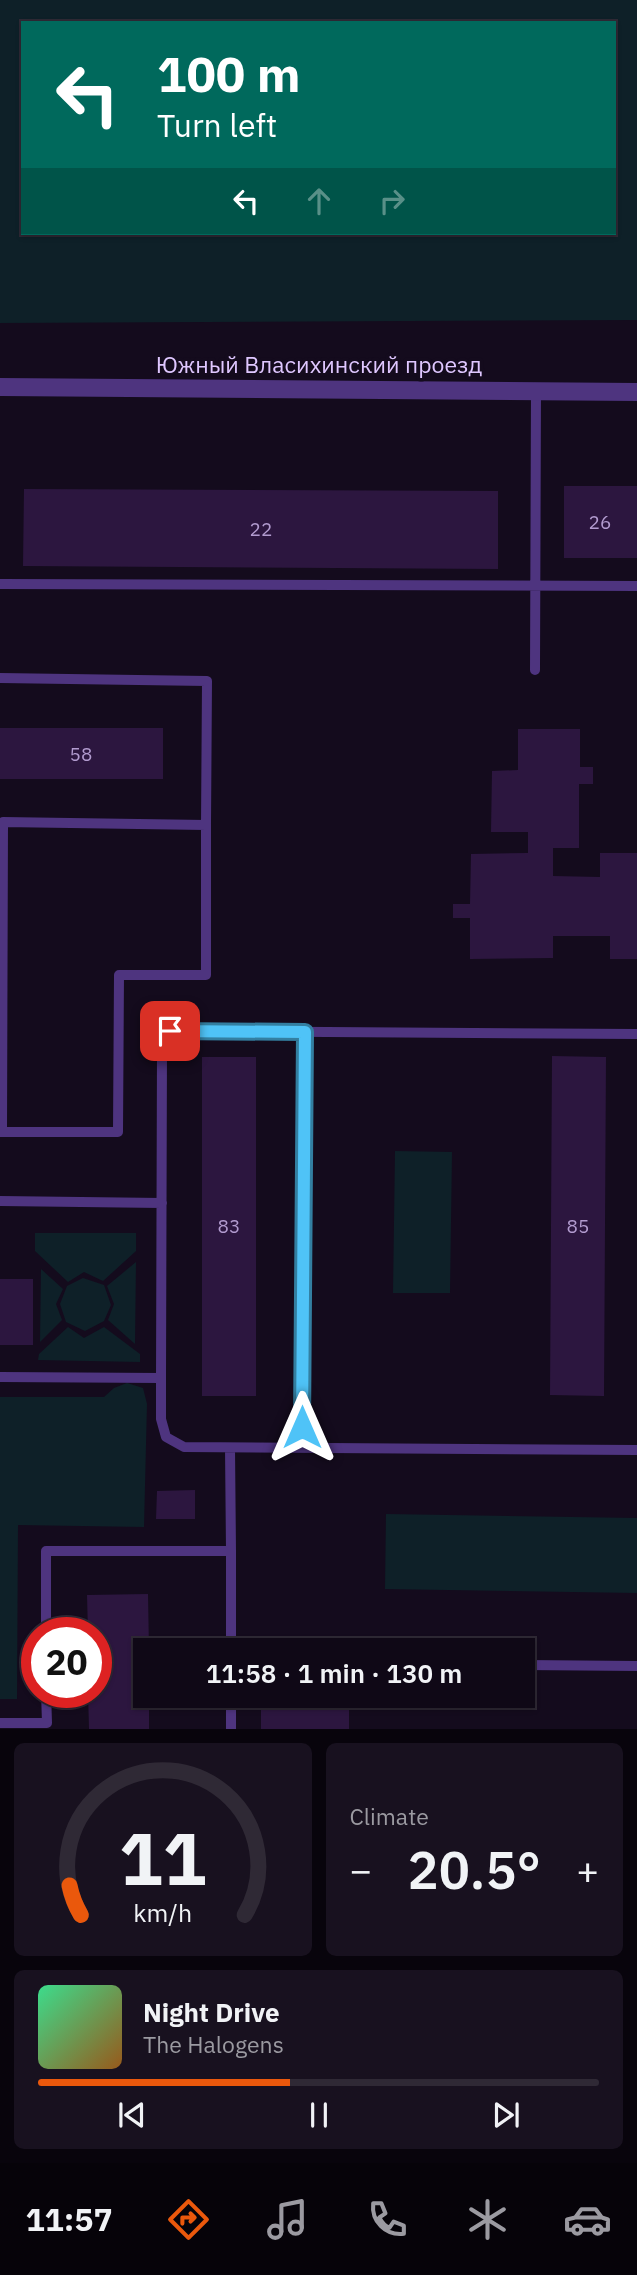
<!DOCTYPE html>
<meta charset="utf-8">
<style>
:root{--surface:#0f0816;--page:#18111f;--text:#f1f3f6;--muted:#9b9aa1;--line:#2f2935;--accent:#ea580c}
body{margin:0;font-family:"IBM Plex Sans",sans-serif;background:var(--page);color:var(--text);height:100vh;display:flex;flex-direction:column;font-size:26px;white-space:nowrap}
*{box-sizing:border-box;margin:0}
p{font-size:23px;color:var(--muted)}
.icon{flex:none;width:38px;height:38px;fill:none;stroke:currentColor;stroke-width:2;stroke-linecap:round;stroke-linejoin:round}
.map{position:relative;height:1729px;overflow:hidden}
.side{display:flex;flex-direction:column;gap:14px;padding:14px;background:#08040c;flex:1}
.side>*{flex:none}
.hud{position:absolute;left:21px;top:21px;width:595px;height:214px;border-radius:0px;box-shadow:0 2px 5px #0004,0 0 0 2px var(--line);background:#00695c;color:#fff;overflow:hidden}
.speed{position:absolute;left:21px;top:1617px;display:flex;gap:14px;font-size:35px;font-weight:700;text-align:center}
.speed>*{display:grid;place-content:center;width:91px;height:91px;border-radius:50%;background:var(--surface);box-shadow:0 2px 5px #0004,0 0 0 2px var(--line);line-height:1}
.speed .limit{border:10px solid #d22;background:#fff;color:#111}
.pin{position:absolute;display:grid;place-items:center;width:60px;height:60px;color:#fff;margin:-30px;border-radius:14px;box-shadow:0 4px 10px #0006}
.me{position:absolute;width:77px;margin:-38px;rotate:0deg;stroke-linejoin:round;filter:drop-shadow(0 0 5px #0008)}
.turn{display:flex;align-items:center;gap:24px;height:147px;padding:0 21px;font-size:32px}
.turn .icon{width:91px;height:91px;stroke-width:2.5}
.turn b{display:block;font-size:49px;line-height:60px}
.lanes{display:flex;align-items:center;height:66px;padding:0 21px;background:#0003;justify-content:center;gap:35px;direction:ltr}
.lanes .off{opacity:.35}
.big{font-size:52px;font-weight:600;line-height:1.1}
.side .card{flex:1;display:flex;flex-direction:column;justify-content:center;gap:10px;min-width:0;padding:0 24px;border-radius:10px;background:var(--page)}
.side .dial{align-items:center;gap:0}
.dial svg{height:182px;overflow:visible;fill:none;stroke:var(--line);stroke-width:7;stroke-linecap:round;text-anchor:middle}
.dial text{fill:var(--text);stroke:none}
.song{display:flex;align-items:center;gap:21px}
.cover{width:84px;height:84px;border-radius:10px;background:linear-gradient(135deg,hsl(150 70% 55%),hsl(30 70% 35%))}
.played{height:7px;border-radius:4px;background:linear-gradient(90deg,var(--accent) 45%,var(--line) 45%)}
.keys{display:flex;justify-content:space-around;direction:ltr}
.heat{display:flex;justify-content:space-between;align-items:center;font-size:38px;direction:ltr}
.side .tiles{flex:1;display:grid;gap:14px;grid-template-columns:1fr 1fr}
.card:last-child{grid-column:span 2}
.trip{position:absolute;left:133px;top:1638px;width:402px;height:70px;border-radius:0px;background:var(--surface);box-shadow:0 2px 5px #0004,0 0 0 2px var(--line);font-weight:600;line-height:70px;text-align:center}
.tab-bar{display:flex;height:112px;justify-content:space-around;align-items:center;background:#060309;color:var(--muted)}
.tab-bar .icon{width:49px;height:49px}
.tab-bar .selected{color:var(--accent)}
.tab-bar b{font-size:32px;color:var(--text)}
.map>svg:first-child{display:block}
.green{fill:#0e2028;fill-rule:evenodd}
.building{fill:#2c163f}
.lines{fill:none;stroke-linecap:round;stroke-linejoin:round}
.lane{stroke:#4e347f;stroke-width:10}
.street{stroke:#4e347f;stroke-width:18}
.route-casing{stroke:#337fa1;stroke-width:18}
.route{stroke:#4fc3f7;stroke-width:12}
.labels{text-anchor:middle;stroke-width:7;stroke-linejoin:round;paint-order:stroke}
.number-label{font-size:19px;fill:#b29bcf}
.street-label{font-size:23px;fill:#dfc7ff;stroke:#140b1d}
</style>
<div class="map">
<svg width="637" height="1729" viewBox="0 0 637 1729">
<rect width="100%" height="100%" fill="#140b1d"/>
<path class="green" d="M0 0H637V320L0 323ZM23 23H614V233H23Z
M395 1151 452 1152 450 1293H393Z
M35 1233H136V1251L103 1281 84 1272 68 1282 35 1251Z
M136 1262 135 1344 108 1320 114 1304 107 1286Z
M41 1269 63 1289 56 1304 62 1320 40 1342Z
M83 1278 104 1285 111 1305 104 1321 85 1331 66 1322 60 1304 67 1286Z
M68 1327 84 1338 104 1327 140 1354V1362L38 1360 39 1354Z
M127 1383 143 1388 147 1404 144 1527 18 1525 17 1699H0V1397H104L114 1388Z
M386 1514 637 1518V1593L385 1589Z"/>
<path class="building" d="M564 486H637V558H564Z
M24 489 498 491V569L23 566Z
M0 728H163V779H0Z
M518 729H580V767H593V784H579V848H553V876L600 877V853H637V959H610V936H553V958L470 959V918H453V904H470L471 854 528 853V832H491L492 771 518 770Z
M552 1056 606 1057 604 1396 550 1395Z
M202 1057H256V1396H202Z
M0 1279H33V1345H0Z
M195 1490V1519H156L157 1491Z
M148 1594 149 1650H145V1696H149V1729H89L88 1692H96V1633H88L87 1595Z
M261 1708H349V1729H261Z"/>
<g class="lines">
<path class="lane" d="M0 584 637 586
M535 670 536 391
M0 678 207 681 206 825 3 822 2 1132H0
M2 1132H118L119 975H206V825
M0 1201 162 1203
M0 1377 161 1378V1419L166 1437 184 1447 637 1450
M161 1378 162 1048 170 1031 637 1034
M302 1447 305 1032
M230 1448 231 1551
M46 1633V1551H231V1650
M523 1665 637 1666
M231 1696V1729
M0 1723H47L46 1692"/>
<path class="street" d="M0 387 637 392"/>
</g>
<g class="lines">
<defs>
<path id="route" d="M170 1031 305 1032 302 1427"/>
</defs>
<use href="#route" class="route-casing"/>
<use href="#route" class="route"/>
</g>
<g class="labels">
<g class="number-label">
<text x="600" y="529">26</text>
<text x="261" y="536">22</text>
<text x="81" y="761">58</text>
<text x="229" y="1233">83</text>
<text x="578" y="1233">85</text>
</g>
<g class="street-label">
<text x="319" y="373">Южный Власихинский проезд</text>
</g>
</g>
</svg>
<div class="speed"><div class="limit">20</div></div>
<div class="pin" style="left:170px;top:1031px;background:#d93025"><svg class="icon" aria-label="arrive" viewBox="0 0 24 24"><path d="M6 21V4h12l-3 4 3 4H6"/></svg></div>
<svg class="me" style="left:302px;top:1427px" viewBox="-20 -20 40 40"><path d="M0-17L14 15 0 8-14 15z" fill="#4fc3f7" stroke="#fff" stroke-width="4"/></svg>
<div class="trip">11:58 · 1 min · 130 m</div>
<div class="hud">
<div class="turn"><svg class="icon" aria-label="left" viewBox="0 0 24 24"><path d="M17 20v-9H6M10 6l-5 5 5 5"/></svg><div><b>100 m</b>Turn left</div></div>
<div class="lanes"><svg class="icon" aria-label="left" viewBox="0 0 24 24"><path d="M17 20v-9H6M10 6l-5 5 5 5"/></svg><svg class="icon off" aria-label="ahead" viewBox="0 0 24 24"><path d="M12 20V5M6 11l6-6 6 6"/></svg><svg class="icon off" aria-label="right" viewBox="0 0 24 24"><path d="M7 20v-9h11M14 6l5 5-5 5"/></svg></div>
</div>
</div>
<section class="side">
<div class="tiles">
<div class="card dial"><svg viewBox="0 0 100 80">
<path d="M14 69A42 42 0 1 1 86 69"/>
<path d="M14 69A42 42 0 0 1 9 56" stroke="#ea580c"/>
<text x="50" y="56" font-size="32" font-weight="700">11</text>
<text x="50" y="72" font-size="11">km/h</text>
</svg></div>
<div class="card"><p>Climate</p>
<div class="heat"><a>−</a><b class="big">20.5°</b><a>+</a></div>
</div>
<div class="card">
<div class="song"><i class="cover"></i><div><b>Night Drive</b><p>The Halogens</p></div></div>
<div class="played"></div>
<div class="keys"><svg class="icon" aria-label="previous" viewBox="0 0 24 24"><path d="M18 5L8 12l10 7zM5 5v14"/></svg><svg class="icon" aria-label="pause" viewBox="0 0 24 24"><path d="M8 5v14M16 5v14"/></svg><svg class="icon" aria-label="next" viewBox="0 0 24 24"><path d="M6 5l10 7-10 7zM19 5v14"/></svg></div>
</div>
</div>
</section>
<nav class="tab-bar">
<b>11:57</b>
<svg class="icon selected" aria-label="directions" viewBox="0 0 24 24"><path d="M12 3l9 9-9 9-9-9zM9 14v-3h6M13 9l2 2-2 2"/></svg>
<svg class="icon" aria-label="music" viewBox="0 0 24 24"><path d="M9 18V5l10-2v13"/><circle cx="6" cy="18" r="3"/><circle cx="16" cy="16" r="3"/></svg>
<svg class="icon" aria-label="phone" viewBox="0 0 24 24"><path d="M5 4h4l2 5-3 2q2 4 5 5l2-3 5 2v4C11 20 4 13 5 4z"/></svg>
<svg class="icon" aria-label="climate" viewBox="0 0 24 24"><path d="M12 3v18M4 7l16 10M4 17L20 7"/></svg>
<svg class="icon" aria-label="car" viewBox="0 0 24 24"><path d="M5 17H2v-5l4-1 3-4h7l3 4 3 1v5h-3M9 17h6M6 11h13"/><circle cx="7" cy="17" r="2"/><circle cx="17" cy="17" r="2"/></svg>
</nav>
